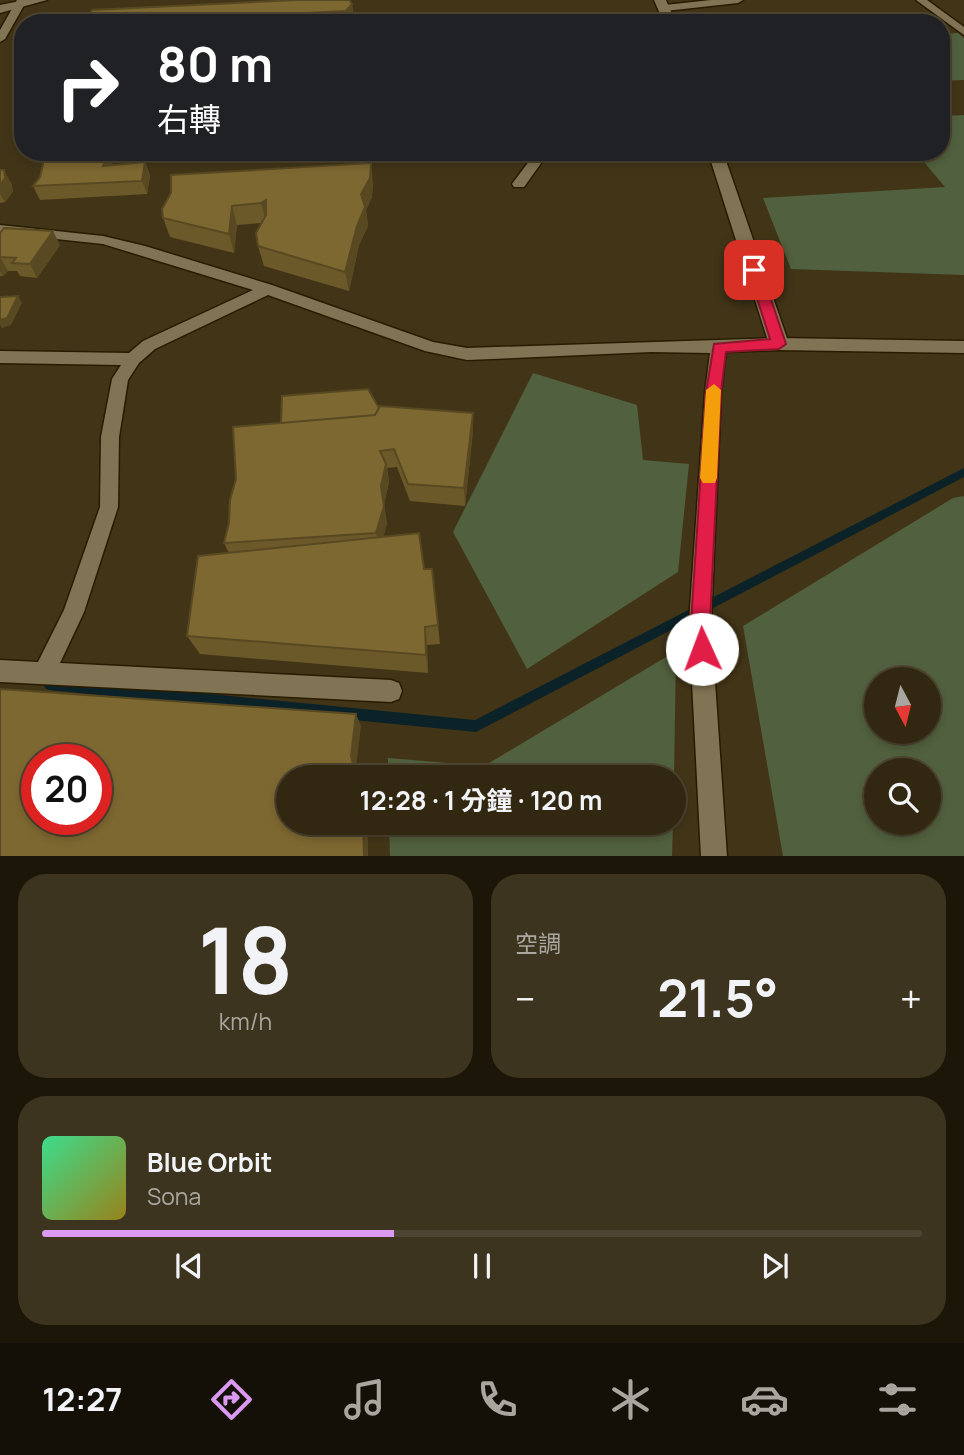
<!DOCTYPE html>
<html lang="zh-TW">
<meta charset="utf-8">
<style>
:root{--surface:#322811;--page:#3d341f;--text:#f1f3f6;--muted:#a8a69f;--line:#4d4431;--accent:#dc99f4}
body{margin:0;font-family:Manrope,"Noto Sans TC",sans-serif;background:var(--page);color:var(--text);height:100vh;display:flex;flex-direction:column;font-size:26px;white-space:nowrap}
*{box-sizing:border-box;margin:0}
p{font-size:23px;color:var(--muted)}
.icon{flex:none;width:38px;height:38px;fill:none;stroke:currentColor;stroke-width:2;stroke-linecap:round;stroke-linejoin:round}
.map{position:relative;height:856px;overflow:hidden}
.details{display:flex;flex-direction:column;gap:18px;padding:18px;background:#1c1609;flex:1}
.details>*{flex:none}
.hud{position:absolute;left:14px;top:14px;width:936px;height:147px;border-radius:28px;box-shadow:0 4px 10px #0003,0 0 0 2px var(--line);background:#202124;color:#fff;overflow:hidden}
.needle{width:46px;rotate:173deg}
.tools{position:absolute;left:864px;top:667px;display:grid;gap:14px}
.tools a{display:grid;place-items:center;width:77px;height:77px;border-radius:50%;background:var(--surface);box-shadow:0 4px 10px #0003,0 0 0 2px var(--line);font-size:35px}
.speed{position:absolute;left:21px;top:744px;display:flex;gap:14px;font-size:35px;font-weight:700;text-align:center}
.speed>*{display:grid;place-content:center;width:91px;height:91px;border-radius:50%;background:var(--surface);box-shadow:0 4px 10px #0003,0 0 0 2px var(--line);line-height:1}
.speed .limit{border:10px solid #d22;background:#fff;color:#111}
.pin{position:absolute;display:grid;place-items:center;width:60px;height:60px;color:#fff;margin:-30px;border-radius:14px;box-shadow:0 4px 10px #0006}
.me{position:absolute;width:77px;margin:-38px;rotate:358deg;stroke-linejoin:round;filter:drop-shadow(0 0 5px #0008)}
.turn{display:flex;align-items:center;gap:24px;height:147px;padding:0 28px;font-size:32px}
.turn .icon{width:91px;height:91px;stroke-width:2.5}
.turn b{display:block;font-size:49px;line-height:60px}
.big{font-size:52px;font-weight:700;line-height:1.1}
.details .widget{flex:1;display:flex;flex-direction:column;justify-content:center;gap:10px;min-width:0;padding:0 24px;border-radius:28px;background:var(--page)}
.details .dial{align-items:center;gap:0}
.dial b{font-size:91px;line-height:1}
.song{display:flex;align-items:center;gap:21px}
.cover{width:84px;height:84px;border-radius:10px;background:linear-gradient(135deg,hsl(150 70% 55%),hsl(50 70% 35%))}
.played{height:7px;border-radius:4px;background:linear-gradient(90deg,var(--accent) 40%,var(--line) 40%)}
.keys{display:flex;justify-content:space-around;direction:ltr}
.heat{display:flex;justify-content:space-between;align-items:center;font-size:38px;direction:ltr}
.details .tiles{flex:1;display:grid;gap:18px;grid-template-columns:1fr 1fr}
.widget:last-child{grid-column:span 2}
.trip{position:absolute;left:276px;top:765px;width:410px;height:70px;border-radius:35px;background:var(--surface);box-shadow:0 4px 10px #0003,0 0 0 2px var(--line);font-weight:700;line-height:70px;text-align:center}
.menu{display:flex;height:112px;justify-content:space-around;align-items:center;background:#141007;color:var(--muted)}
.menu .icon{width:49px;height:49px}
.menu .selected{color:var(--accent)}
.menu b{font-size:32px;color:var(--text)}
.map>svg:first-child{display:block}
.green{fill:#51603e;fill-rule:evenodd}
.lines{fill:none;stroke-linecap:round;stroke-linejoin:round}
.stream{fill:#0b2228;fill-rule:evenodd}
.lane-casing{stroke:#281c00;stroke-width:3}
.street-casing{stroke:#281c00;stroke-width:3}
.lane{fill:#817454;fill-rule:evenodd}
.street{fill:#817454;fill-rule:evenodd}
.wall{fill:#6c592a}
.shaded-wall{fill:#584922}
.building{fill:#7e6831;stroke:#584922;stroke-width:2;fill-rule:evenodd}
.route{fill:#e11d48;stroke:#92132f;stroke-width:2}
.slow{fill:#f59e0b}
</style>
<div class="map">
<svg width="964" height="857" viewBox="0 0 964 857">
<rect width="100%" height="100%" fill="#423517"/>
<path class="green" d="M958 33 964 38V80L942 81V34Z
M964 115V275L791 269 763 198 945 187 918 155 919 152H942V116Z
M533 373 637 405 643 460 689 464 678 572 527 669 453 532Z
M964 496V856H783L743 626 953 498ZM877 679H929V732H877ZM877 770H929V822H877Z
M676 651 674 777H388V758L484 766Z
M389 823H673L672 856H390Z"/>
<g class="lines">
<path class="stream" d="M964 468V477L476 732 49 690 45 688 43 684 45 680 49 678 475 720Z"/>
<defs>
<path id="lane" d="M17 0H27L5 39 0 42V30Z
M711 0H743L738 3 665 11 660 8 665 5Z
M916 0H927L964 27V35Z
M536 152H549L524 187H514L512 184Z
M0 225 103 236 145 246 272 285 433 342 467 348 779 338 964 341V353L779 350 726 352 721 392 711 623 727 857H701L689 623 705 392 710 353 651 352 467 360 425 351 268 295 155 349 139 363 128 380 119 437 118 507 84 612 60 663 391 680 399 683 402 691 399 699 391 702 0 682V660L38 662 64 610 100 507 101 437 112 379 121 365 0 363V351L129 353 143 341 253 290 103 244 0 233Z"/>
<path id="street" d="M25 0H47L0 13V5Z
M654 0H666L676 23H664Z
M708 152H723L789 344 786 349H772L769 344Z"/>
</defs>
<use href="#lane" class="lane-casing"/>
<use href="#street" class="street-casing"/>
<use href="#lane" class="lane"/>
<use href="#street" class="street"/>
</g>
<path class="wall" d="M352 4 354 21 353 23H86Z
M108 152 113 165 145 162 150 175 147 194 40 200 33 186Z
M0 170 11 183 13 191 5 202 0 203Z
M373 182 372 197 366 210 368 226 359 245 349 291 264 266 258 246 261 223 237 225 234 253 170 237 163 218Z
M0 233 60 245 37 278 20 276 17 271H8L3 276H0Z
M379 408 473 431 465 506 410 501 397 467 387 468 389 482 384 504 387 524 383 537 424 569H432L440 644 427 645 428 673 200 654 187 636 229 553 224 543 281 423Z"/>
<path class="shaded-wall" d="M352 4 354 21 353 23H347L346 11Z
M108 152 113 165 103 166Z
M145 162 150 175 147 194 142 181Z
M371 163 373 182 372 197 366 210 368 226 359 245 349 291 345 272 361 194Z
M4 170 11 183 13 191 5 202 0 194V185Z
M266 200V222L261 203Z
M232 206 237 225 234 253 229 234Z
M53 231 60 245 37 278 30 264Z
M0 257 8 271 3 276 0 271Z
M18 296 22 303 11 325 2 328 0 325V320Z
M473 413V431L465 506 464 488Z
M386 464 389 482 384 504 387 524 379 550 376 533 381 486Z
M425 627 427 645 428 673 426 655Z
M356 714 361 726 356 768 358 777H356L351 756Z
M363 822H368V857H364Z"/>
<path class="building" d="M297 0H349L352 4 346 11 155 21 154 23H86L92 10Z
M108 152 103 166 145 162 142 181 33 186 40 177 45 156Z
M371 163 370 178 361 194 365 207 357 226 345 272 258 246 256 233 266 215V200L261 203 232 206 229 234 163 218 162 209 171 193V175Z
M0 170H4L5 178 0 185Z
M4 228 53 231 30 264 12 263 16 258 0 257V233Z
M18 296 7 318 0 320V297Z
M368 389 379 408 375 415 281 423 282 396Z
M380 406 473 413 464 488 408 484 394 449 380 451 386 464 381 486 384 506 376 533 224 543 229 523 230 500 236 479 233 427 375 415Z
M419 533 424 569H432L438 625 425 627 426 655 187 636 198 556Z
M0 689 356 714 351 756 356 777H289V822H363L364 857H0ZM37 760H96V819H37Z"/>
<path class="route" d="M754 266 761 270 786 344 779 349 726 352 721 392 710 623 712 649 709 656 702 658 695 656 691 623 706 392 714 344 770 339 748 270Z"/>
<path class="slow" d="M714 384 721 390 717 478 715 483H703L700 478 706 390Z"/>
</svg>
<div class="tools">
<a><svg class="needle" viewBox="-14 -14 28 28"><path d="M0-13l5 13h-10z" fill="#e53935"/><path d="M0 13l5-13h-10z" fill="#a8a69f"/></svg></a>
<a><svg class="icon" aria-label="search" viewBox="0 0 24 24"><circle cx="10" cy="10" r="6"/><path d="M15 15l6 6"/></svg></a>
</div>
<div class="speed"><div class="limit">20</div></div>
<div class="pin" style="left:754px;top:270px;background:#d93025"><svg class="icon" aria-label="arrive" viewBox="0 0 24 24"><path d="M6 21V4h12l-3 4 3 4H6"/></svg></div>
<svg class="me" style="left:702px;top:649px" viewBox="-20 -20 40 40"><circle r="19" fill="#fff"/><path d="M0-13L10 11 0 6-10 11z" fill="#e11d48"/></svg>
<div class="trip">12:28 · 1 分鐘 · 120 m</div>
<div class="hud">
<div class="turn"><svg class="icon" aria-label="right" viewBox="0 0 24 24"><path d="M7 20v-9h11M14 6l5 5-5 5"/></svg><div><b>80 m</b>右轉</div></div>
</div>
</div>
<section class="details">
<div class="tiles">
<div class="widget dial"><b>18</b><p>km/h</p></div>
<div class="widget"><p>空調</p>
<div class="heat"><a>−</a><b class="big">21.5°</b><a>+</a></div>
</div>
<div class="widget">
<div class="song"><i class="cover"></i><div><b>Blue Orbit</b><p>Sona</p></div></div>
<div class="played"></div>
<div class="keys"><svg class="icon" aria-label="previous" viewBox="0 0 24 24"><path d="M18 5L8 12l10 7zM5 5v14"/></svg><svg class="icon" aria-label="pause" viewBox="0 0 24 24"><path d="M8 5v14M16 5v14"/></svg><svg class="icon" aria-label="next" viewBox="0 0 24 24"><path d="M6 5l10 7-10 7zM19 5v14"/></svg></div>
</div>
</div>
</section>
<nav class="menu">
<b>12:27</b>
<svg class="icon selected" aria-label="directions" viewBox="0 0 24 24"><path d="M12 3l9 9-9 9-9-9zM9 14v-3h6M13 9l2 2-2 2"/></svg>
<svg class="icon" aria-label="music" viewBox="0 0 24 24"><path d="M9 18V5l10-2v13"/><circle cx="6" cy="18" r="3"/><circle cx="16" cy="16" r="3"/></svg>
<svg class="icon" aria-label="phone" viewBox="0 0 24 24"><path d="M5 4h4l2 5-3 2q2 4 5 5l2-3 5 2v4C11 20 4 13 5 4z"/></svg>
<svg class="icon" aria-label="climate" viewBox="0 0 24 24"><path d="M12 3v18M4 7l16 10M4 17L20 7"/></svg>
<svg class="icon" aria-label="car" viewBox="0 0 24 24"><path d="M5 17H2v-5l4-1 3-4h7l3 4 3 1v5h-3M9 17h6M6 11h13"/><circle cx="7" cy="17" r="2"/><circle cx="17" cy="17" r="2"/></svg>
<svg class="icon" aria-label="filters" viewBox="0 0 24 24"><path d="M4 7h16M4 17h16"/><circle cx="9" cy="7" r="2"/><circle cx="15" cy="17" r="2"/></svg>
</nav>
